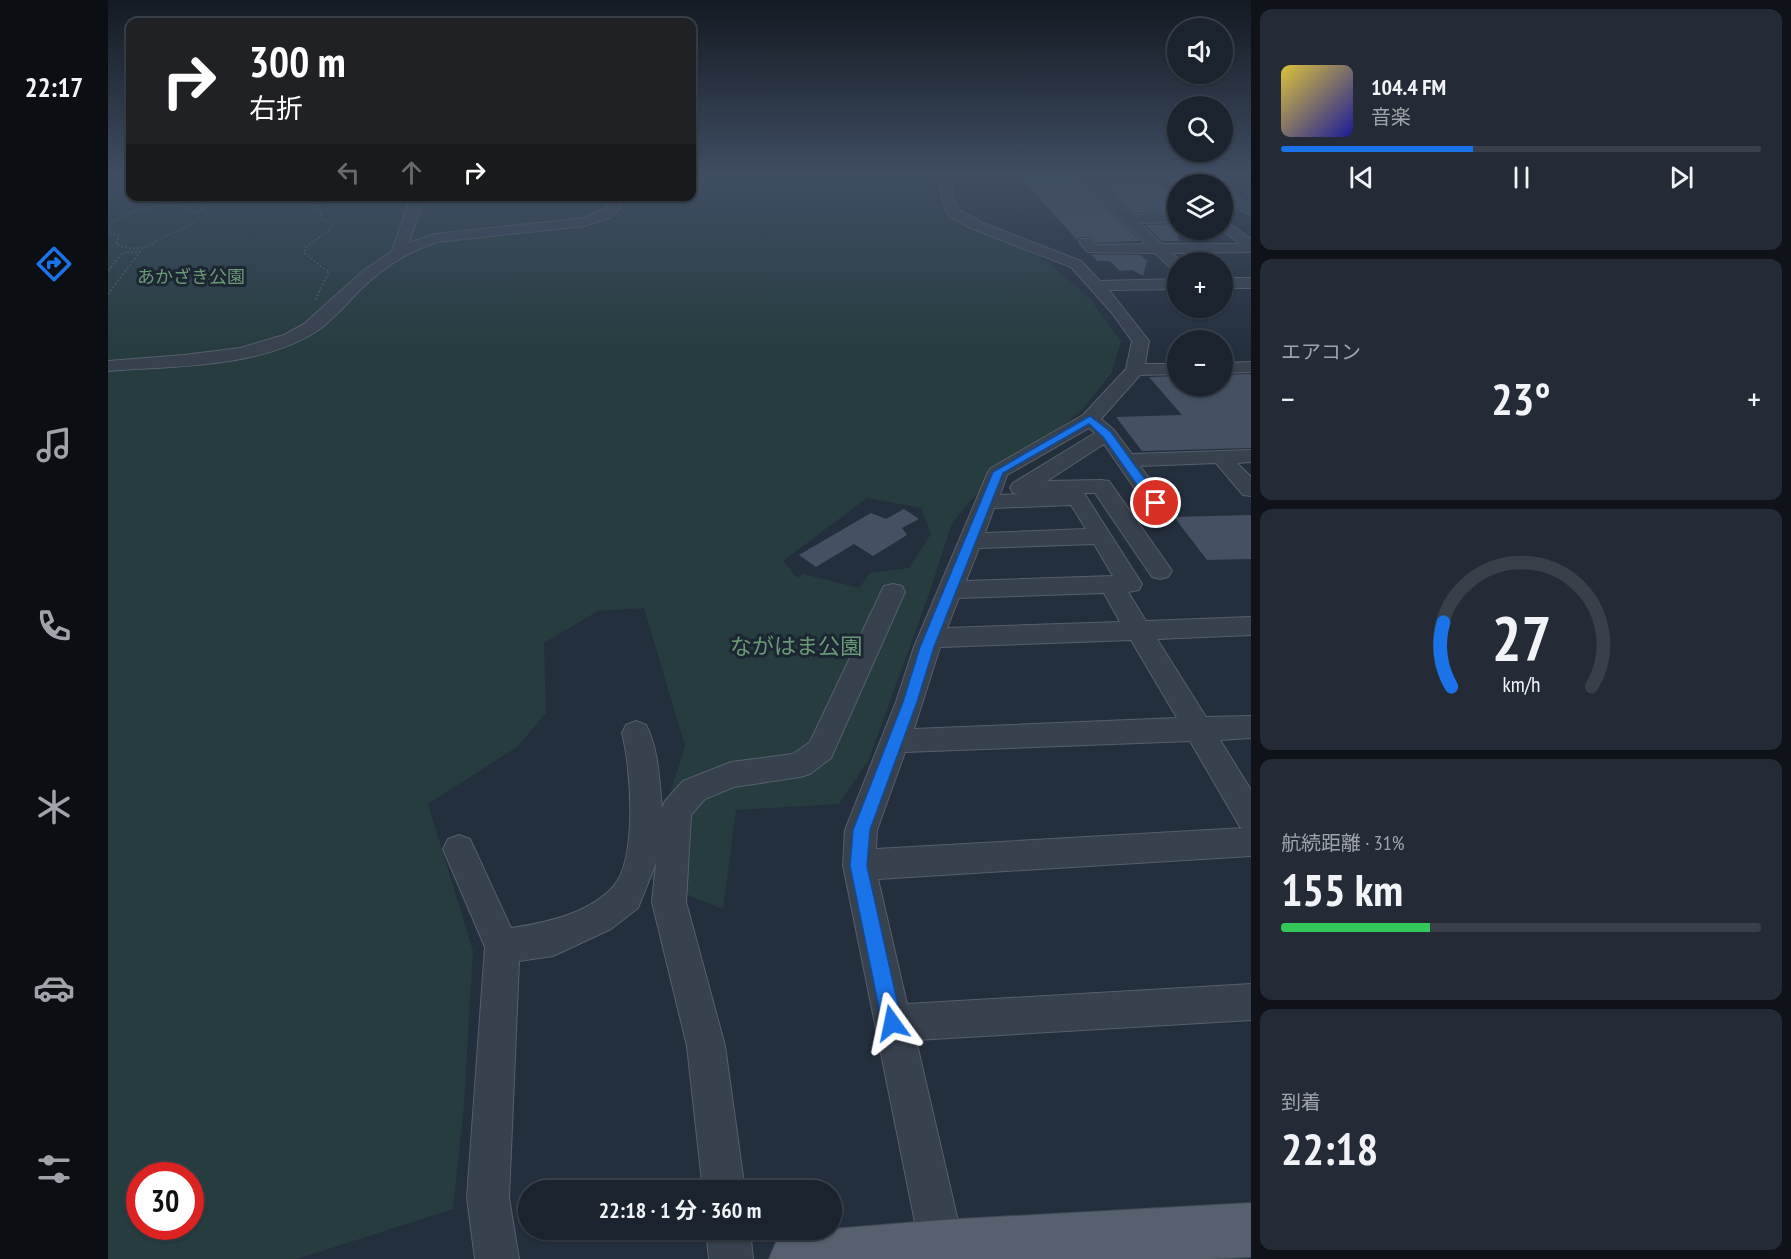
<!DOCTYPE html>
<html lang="ja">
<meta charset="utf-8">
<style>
:root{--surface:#1b232e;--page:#242b36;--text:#f1f3f6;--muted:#a0a4aa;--line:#39404a;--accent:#1a73e8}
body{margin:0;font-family:"PT Sans Narrow","Noto Sans JP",sans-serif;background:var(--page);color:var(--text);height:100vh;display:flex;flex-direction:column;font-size:22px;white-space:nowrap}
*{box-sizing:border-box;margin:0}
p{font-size:20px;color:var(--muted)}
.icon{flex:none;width:33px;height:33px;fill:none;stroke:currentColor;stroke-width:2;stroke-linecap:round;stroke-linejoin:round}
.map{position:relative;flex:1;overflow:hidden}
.side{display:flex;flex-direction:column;gap:9px;padding:9px;background:#0f1319;width:540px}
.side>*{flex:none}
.top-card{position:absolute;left:18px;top:18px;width:570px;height:183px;border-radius:12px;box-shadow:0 2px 4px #0004,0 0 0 2px var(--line);background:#202124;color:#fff;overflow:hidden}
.fabs{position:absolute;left:1059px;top:18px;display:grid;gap:12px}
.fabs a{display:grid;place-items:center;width:66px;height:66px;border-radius:50%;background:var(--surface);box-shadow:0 2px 4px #0004,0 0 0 2px var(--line);font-size:30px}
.speed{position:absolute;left:18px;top:1162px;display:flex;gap:12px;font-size:30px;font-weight:700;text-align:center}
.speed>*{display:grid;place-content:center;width:78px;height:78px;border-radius:50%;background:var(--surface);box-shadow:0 2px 4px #0004,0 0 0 2px var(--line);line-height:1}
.speed .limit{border:9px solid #d22;background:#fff;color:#111}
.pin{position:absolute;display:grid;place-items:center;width:51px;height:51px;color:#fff;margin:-26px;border:3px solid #fff;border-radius:50%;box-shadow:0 2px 6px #0007}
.me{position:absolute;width:66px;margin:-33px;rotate:348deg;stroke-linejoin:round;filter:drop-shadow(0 0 4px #0008)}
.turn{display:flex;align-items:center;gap:21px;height:126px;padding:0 24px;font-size:27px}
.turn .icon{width:78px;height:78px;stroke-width:2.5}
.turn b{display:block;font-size:42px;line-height:51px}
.lanes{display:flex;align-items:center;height:57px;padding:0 24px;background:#0003;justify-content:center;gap:30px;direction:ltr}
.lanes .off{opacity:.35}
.big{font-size:45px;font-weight:700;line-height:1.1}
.side .tile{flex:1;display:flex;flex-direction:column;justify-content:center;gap:9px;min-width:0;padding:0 21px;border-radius:12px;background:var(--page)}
.side .dial{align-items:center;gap:0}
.dial svg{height:156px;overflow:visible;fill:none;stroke:var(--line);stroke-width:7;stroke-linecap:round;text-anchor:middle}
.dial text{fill:var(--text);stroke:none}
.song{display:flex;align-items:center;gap:18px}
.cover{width:72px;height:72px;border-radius:9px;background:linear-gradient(135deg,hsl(50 70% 55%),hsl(240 70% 35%))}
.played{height:6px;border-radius:3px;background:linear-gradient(90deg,var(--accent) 40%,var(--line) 40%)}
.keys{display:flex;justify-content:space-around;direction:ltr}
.heat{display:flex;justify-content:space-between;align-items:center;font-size:33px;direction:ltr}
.charge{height:9px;border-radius:4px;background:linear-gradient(90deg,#34c759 31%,var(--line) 0)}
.trip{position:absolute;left:410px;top:1180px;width:324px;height:60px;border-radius:30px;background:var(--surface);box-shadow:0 2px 4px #0004,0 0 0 2px var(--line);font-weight:700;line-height:60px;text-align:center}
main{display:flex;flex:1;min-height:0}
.dock{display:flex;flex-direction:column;width:108px;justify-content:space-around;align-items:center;background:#0b0e12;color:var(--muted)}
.dock .icon{width:42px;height:42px}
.dock .current{color:var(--accent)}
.dock b{font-size:27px;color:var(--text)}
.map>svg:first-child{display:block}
.green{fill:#263c3f;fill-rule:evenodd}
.building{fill:#455162}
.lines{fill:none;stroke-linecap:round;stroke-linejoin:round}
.minor-casing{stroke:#565f6c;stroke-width:2}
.major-casing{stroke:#414a57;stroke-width:2}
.path{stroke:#44595c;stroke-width:2;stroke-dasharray:2 2;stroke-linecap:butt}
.minor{fill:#38414e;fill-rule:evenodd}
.major{fill:#56606e;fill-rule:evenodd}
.route{fill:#1a73e8;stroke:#114b97;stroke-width:1.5}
.labels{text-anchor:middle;stroke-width:6;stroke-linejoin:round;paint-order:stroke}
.far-park-label{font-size:18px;fill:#6b9a76;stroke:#1d2633}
.park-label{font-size:22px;fill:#6b9a76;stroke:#1d2633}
</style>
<main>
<nav class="dock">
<b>22:17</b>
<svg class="icon current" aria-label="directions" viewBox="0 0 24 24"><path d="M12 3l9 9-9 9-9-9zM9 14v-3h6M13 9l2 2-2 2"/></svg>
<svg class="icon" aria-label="music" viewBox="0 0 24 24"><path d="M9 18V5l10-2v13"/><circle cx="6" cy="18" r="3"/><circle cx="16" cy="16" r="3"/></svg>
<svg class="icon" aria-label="phone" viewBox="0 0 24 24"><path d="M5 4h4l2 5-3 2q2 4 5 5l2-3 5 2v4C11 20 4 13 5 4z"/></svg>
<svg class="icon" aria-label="climate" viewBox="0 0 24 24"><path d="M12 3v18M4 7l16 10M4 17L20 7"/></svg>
<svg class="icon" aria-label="car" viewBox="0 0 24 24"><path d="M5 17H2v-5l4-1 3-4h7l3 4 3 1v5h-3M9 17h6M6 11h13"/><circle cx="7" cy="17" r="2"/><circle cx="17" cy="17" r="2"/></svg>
<svg class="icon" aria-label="filters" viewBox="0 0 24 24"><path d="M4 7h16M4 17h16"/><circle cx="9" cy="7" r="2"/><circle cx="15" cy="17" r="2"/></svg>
</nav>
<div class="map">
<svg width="1143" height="1259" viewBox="0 0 1143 1259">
<rect width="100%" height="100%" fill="#242f3e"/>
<path class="green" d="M0 175H22V196L179 197 210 205 214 215V200L210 197 584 196V175H813L830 205 937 260 982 299 1013 341 1004 372 974 410 865 498 844 523 821 594 761 759 731 804 628 810 615 909 536 877 577 746 536 608 490 611 436 643 438 713 409 747 320 804 365 951 356 1104 345 1209 189 1259H0ZM759 498 813 508 823 534 801 568 762 573 751 588 695 574 689 578 675 561ZM759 674 728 748 703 742ZM32 1176H82V1227H32Z"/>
<path class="building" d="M911 175H965L1032 241 990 243 983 237H973L969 240Z
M995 185H1052L1070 198V212L1024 213Z
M1070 224V241H1054L1037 225Z
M983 254 1033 255 1039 261 1035 276 1024 270 1012 271 1002 261H989Z
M1143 374V448L1034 451 1008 417 1074 415 1041 377 1070 376V386H1114V375Z
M796 509 811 519 794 528 799 535 765 556 746 544 708 567 691 555 763 513 778 519Z
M1143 515V559L1099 560 1066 517Z"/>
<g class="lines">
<defs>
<path id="minor" d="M831 175H843L846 202 852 211 875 223 973 261 992 281 1070 279V289L1001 290 1041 341 1037 364H1070V374L1032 375 993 419 1006 430 1024 454 1143 450V462L1129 463 1143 477V496L1135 495 1108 463 1032 466 1059 503 1056 508 1048 510 1040 508 996 444 939 481 993 480 1001 481 1060 565 1064 571 1060 577 1052 579 1044 577 987 493H976L1034 584 1031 590 1020 592 1038 621 1143 617V635L1049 639 1098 717 1143 716V738L1112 740 1143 790V856L770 879 799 1004 1143 984V1020L808 1040 856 1247 851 1259H817L812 1247 735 865 737 830 788 702 806 647 880 472 883 468 975 415 1018 369 1024 341 1004 313 963 267 865 229 842 217 834 202ZM981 428 987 433 905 483 902 488 905 493 911 494 892 495 899 475ZM963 505 978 529 877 533 886 508ZM986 544 1005 576 858 581 871 548ZM996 593 1012 622 839 628 851 598ZM1023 640 1069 718 806 729 832 647ZM1082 741 1132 827 1136 828 768 849 769 830 797 752Z
M967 175H1100L1102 178 1096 182 989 183 1023 215 1070 214V222L1031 223 1054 244H1132L1114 230V219L1143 239V252L1063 253 1074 262H1070V271L1065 270 1047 253 980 252 971 242 973 239H983L989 245 1038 244Z
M1114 187 1143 206V216L1114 197Z
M303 196H316L301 243 327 234 476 218 499 208 500 196H512L513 207 502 218 476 226 329 242C299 252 274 268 252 290 238 304 225 320 209 331 152 368 66 366 0 371V361L76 355 132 348 176 335 196 324 255 271 284 251Z
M1114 278H1143V288H1114Z
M1143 362V372L1114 373V363Z
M785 584 794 586 797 592 723 758 702 774 692 777 626 787 597 799 583 815 578 902 617 1046 637 1191H595L579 1046 544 902 548 863 530 908 503 929 445 956 411 961 401 1198 411 1259H367L359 1198 377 947 335 849 340 839 351 835 362 839 403 928C437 923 480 914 505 887 530 860 523 767 514 733L518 725 528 721 538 725C551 750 551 780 554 808L557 801 575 781 623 762 685 754 702 742 773 592 776 586Z
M598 1230H642L645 1259H601Z"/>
<path id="major" d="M1143 1203V1257L1103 1259H661L669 1240 688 1232 834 1220Z"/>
</defs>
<use href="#minor" class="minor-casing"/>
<use href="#major" class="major-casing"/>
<path class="path" d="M181 196 204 202 214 213 211 217 223 224V229L198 247 196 253 221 272 207 300
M89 212 115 196
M0 227C20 208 69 195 91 216 84 227 73 229 62 234 42 244 38 253 12 246L8 244 11 237 0 231
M0 271 14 253 32 252 0 294"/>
<use href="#minor" class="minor"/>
<use href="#major" class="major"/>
</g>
<linearGradient id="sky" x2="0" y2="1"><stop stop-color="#141a22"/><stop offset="0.5" stop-color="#3f4d63"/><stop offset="1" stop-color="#3f4d63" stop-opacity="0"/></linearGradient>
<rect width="1143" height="351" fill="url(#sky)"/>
<path class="route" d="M982 416 1003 432 1054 503 1048 507 1044 506 995 437 981 424 895 473 826 647 809 702 762 830 759 866 794 1023 791 1030 784 1033 777 1030 774 1023 742 866 745 830 795 702 812 647 885 472Z"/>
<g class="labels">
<g class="far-park-label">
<text x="83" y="283">あかざき公園</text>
</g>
<g class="park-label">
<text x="688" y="654">ながはま公園</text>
</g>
</g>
</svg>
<div class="fabs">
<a><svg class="icon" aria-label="sound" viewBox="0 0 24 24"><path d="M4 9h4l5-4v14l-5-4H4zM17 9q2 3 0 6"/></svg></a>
<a><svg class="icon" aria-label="search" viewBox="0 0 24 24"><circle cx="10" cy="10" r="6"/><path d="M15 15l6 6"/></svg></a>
<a><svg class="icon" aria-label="layers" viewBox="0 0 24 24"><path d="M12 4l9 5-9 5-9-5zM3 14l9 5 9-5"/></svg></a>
<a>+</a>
<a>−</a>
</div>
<div class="speed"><div class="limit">30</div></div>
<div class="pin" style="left:1048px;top:503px;background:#d93025"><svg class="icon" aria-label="arrive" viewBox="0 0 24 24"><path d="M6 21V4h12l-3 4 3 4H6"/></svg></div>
<svg class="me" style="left:784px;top:1023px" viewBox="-20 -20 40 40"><path d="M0-17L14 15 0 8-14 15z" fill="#1a73e8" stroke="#fff" stroke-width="4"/></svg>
<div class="trip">22:18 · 1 分 · 360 m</div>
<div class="top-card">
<div class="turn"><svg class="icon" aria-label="right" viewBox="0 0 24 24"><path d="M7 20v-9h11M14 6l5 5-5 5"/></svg><div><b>300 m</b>右折</div></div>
<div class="lanes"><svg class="icon off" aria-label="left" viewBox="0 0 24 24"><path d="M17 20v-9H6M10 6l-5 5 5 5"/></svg><svg class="icon off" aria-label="ahead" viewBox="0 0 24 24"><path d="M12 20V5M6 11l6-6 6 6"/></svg><svg class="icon" aria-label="right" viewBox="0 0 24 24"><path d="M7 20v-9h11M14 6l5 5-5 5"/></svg></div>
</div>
</div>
<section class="side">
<div class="tile">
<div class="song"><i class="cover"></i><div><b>104.4 FM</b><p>音楽</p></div></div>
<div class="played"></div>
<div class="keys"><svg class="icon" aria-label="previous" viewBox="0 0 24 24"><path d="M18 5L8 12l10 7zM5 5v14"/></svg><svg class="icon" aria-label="pause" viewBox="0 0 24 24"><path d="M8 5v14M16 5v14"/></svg><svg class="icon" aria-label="next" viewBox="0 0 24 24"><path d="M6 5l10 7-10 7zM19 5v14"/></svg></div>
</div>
<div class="tile"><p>エアコン</p>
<div class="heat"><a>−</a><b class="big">23°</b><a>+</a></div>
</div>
<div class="tile dial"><svg viewBox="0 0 100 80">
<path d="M14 69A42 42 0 1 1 86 69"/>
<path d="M14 69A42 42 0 0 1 10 36" stroke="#1a73e8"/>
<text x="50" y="56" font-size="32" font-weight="700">27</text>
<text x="50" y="72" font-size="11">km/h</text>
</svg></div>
<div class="tile"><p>航続距離 · 31%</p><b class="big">155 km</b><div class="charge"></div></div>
<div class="tile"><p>到着</p><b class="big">22:18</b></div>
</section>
</main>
